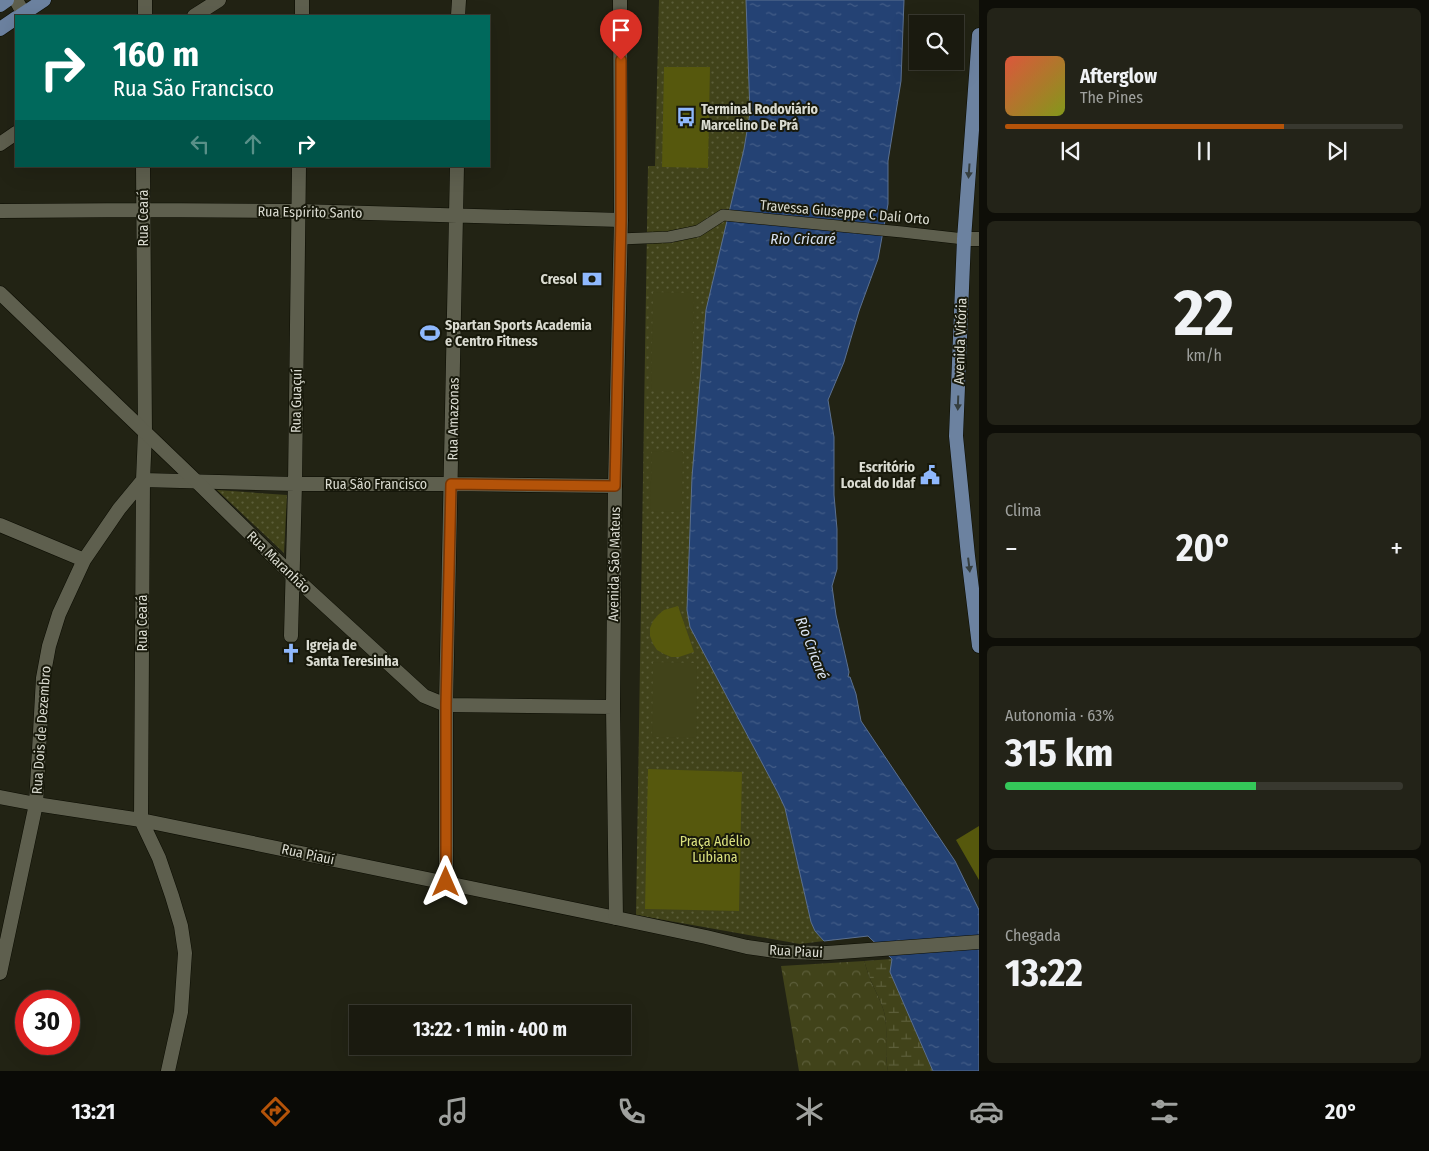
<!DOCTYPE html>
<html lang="pt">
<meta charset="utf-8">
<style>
:root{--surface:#1a1a0f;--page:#232318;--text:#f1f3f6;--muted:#9fa19e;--line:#38382f;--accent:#b45309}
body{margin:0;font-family:"Fira Sans Condensed",sans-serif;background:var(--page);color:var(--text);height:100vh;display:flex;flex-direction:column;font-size:19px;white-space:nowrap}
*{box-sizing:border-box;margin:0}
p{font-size:16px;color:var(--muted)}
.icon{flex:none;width:28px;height:28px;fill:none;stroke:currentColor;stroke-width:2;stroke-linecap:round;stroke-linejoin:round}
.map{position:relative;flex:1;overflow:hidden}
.details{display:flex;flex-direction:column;gap:8px;padding:8px;background:#0e0e08;width:450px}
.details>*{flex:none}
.top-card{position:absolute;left:15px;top:15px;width:475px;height:152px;border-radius:0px;box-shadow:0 5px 20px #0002,0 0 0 1px var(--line);background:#00695c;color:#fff;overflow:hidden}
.controls{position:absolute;left:909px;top:15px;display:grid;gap:10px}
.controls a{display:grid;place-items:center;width:55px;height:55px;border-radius:0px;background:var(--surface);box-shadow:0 5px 20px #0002,0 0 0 1px var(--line);font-size:25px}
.speed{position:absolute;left:15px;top:990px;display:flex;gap:10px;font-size:25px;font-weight:700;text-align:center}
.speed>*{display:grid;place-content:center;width:65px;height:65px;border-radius:50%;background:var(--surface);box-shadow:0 5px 20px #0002,0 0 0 1px var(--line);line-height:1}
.speed .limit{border:8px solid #d22;background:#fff;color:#111}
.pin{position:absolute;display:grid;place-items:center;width:42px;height:42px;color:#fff;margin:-51px -21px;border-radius:50% 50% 50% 0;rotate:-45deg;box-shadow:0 0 5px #0007}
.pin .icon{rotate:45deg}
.me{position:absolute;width:55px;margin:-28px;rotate:0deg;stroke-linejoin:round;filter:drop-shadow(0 0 4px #0008)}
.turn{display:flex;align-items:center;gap:18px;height:105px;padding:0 15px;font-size:22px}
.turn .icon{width:65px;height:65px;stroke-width:2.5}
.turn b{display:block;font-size:35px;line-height:42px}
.lanes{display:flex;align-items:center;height:48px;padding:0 15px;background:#0003;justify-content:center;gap:25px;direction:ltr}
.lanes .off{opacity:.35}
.big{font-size:38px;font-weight:700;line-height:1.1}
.details .tile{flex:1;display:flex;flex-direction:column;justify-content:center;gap:8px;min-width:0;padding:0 18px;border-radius:8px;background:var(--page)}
.details .dial{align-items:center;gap:0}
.dial b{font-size:65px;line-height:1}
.song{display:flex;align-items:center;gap:15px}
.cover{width:60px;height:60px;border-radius:8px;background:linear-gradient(135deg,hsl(10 70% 55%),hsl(70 70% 35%))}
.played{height:5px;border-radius:2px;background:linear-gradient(90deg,var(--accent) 70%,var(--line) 70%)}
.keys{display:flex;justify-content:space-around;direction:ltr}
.heat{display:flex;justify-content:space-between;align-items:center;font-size:28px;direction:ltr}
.charge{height:8px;border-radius:4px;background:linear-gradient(90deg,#34c759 63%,var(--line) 0)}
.trip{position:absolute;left:349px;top:1005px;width:282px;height:50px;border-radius:0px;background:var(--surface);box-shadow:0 5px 20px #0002,0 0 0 1px var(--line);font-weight:700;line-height:50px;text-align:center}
.tab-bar{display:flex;height:80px;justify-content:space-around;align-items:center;background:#0a0a06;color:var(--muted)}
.tab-bar .icon{width:35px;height:35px}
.tab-bar .active{color:var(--accent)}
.tab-bar b{font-size:22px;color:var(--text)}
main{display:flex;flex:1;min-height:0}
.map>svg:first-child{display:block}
.grass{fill:url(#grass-dots)}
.forest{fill:url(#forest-crowns)}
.wetland{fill:url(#wetland-marsh)}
.pitch{fill:#41431a}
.water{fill:url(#water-ripples);stroke:#5b7090}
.building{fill:#56580d}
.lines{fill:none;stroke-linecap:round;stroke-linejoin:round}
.pedestrian-casing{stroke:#0b0c02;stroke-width:12}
.minor-casing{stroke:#0b0c02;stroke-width:15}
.tertiary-casing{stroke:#0b0c02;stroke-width:15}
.primary-casing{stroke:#0b0c02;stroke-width:15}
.pedestrian{stroke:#5e5f4e;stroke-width:11}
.minor{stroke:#5e5f4e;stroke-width:14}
.tertiary{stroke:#5e5f4e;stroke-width:14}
.primary{stroke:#6c82a0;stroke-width:14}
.oneway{fill:#353e3f}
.route-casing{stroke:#753606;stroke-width:12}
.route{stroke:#b45309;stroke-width:9}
.labels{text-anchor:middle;stroke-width:4;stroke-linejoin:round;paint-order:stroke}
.poi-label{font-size:14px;font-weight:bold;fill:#dadbd1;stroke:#18190b;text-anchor:start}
.street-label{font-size:14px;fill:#dadbd1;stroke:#18190b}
.park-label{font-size:14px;fill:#dae07e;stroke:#18190b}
.water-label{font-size:15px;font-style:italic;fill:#d7e1f1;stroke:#18190b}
</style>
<main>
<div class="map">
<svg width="979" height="1071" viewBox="0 0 979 1071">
<defs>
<pattern id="grass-dots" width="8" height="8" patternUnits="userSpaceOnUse" patternTransform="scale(1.25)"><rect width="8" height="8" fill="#41431a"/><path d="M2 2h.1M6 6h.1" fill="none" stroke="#5c5e3a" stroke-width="1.8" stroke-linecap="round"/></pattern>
<pattern id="forest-crowns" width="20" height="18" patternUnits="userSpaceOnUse" patternTransform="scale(1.25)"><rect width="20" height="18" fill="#41431a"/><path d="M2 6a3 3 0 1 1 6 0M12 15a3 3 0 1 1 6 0" fill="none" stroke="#5c5e3a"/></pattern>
<pattern id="wetland-marsh" width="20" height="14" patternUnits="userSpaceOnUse" patternTransform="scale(1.25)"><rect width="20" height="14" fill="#41431a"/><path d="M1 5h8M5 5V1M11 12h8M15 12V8" fill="none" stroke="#5c5e3a"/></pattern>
<pattern id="water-ripples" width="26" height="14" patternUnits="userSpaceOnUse" patternTransform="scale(1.25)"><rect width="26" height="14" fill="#244274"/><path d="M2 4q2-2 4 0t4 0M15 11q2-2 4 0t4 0" fill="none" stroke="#435d87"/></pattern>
</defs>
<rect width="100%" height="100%" fill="#222314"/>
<path class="grass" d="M659 0H746L750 113 744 149 690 627 778 793 785 808 811 922 815 931 824 941 800 944 636 915 648 166H655Z
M217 490 287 495 284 553Z"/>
<path class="forest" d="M864 961C866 966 867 971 869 976 874 990 882 1001 885 1016 888 1034 884 1053 888 1071H799L781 966Z"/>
<path class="wetland" d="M892 959 890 972 933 1071H888C884 1053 888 1034 885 1016 882 1001 874 990 869 976 867 971 866 966 864 961Z"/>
<path class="pitch" d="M653 292 694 293 692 389H651Z
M652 451 683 452 682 512 650 511Z
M653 662 697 663 696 738 652 737Z"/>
<path class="water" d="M746 0H904L901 81 888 161V204L878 259 859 311 844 362 828 400 834 437V495L837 529V569L832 586 836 615 849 672 848 677H850L856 694 861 721 955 861 979 910V1071H933L890 972 892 959 868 936 824 941 815 931 811 922 785 808 778 793 690 627 687 610 692 477 706 310 744 149 750 113Z"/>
<path class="building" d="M664 67H710L708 168 662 167Z
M678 606 694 652 679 657H671L664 654 657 650 653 644 650 636V628L653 621 658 615 664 610Z
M648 769 742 772 739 911 645 909Z
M979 826V880L956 840Z"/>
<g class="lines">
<defs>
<path id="pedestrian" d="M620 239 669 237 698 231 723 215 902 232 964 239"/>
<path id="minor" d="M16 0 25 16
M145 16V0
M194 16 219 0
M302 16V0
M458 16 459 0
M0 144 16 133
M143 166 145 433 143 480 141 820 159 858 172 896 181 926 185 953 181 1012 168 1071
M0 211 143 210 298 211 621 220
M964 239H979
M0 525 84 560
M291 636 295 484 299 166
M0 797 36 804 141 820 616 918
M446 883V705L457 166
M0 973 36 804 43 678 49 646 59 614 84 560 119 509 143 480 295 484H451L615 486"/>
<path id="tertiary" d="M620 0 621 220 615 486 613 707 616 918 706 937 747 947 782 952 827 953 979 942
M0 293 196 481 292 575 424 696 446 705 613 707"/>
<path id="primary" d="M0 5 7 0
M20 16 44 0
M0 29 16 18
M979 35 964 239 956 436 968 556 979 646"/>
</defs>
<use href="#pedestrian" class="pedestrian-casing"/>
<use href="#minor" class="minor-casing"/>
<use href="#tertiary" class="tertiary-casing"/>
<use href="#primary" class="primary-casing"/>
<use href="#pedestrian" class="pedestrian"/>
<use href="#minor" class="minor"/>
<use href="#tertiary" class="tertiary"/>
<use href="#primary" class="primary"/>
</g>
<defs><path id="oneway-solid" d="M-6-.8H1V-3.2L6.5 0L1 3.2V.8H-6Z" transform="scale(1.25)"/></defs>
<g class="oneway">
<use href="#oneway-solid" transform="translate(969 171) rotate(94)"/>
<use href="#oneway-solid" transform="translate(958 403) rotate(92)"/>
<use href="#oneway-solid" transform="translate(969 565) rotate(83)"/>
</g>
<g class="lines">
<defs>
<path id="route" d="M446 882V704L451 484 615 486 621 220V60"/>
</defs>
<use href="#route" class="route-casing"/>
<use href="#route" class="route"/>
</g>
<defs>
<symbol id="bus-bare" viewBox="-9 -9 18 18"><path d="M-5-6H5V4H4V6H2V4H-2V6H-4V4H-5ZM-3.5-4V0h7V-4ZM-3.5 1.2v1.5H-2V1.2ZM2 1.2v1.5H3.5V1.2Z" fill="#8fb8fd" stroke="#18190b" stroke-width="2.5" paint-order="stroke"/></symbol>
<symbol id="bank-bare" viewBox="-9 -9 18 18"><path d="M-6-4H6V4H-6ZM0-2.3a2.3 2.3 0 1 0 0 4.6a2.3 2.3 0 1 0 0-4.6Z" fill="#8fb8fd" stroke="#18190b" stroke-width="2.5" paint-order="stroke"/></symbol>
<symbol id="stadium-bare" viewBox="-9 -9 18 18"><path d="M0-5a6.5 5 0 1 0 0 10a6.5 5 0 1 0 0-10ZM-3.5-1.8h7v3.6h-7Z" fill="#8fb8fd" stroke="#18190b" stroke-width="2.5" paint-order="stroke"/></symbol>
<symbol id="civic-bare" viewBox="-9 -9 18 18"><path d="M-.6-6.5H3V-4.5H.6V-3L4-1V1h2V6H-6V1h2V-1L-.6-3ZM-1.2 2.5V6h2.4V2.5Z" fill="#8fb8fd" stroke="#18190b" stroke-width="2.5" paint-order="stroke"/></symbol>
<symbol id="church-bare" viewBox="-9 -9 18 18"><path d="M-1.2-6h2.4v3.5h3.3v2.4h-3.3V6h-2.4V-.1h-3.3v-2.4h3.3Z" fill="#8fb8fd" stroke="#18190b" stroke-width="2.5" paint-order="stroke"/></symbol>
</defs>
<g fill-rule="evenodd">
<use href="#bus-bare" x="672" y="103" width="28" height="28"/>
<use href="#bank-bare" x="578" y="265" width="28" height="28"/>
<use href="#stadium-bare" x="416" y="319" width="28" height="28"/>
<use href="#civic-bare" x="916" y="461" width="28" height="28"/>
<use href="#church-bare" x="277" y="639" width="28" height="28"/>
</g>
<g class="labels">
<g class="poi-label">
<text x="701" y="114">Terminal Rodoviário<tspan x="701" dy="16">Marcelino De Prá</tspan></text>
<text x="577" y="284" text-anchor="end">Cresol</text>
<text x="445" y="330">Spartan Sports Academia<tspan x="445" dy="16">e Centro Fitness</tspan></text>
<text x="915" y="472" text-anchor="end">Escritório<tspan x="915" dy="16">Local do Idaf</tspan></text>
<text x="306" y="650">Igreja de<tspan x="306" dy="16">Santa Teresinha</tspan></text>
</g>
<g class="street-label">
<text transform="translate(310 212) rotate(1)" y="5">Rua Espírito Santo</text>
<text transform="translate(845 212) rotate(5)" y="5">Travessa Giuseppe C Dali Orto</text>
<text transform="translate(143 218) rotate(-90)" y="5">Rua Ceará</text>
<text transform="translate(960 341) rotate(-88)" y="5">Avenida Vitória</text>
<text transform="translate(296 401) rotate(-89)" y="5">Rua Guaçuí</text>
<text transform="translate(453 419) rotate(-89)" y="5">Rua Amazonas</text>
<text x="376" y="489">Rua São Francisco</text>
<text transform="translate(279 562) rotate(44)" y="5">Rua Maranhão</text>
<text transform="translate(614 564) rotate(-89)" y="5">Avenida São Mateus</text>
<text transform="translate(142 623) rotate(-90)" y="5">Rua Ceará</text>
<text transform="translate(41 730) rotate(-86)" y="5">Rua Dois de Dezembro</text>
<text transform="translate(308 854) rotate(12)" y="5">Rua Piauí</text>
<text transform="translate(796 951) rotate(3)" y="5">Rua Piaui</text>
</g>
<g class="park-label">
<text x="715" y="846">Praça Adélio<tspan x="715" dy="16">Lubiana</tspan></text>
</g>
<g class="water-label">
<text x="803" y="244">Rio Cricaré</text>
<text transform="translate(812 648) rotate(69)" y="5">Rio Cricaré</text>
</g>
</g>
</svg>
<div class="controls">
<a><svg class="icon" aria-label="search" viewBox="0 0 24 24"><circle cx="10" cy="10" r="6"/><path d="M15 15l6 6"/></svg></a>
</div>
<div class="speed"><div class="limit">30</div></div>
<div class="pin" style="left:621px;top:60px;background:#d93025"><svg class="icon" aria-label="arrive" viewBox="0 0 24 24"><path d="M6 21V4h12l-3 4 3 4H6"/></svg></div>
<svg class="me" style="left:446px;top:882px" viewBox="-20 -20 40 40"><path d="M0-17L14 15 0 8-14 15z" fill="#b45309" stroke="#fff" stroke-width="4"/></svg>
<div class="trip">13:22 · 1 min · 400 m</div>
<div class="top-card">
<div class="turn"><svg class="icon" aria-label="right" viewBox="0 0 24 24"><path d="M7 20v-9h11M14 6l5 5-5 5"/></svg><div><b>160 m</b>Rua São Francisco</div></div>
<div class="lanes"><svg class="icon off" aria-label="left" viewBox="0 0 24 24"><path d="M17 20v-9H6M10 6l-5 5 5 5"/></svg><svg class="icon off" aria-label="ahead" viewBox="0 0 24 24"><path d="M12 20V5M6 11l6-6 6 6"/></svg><svg class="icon" aria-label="right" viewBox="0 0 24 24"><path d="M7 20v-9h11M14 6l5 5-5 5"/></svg></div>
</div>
</div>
<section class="details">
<div class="tile">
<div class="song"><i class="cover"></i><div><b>Afterglow</b><p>The Pines</p></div></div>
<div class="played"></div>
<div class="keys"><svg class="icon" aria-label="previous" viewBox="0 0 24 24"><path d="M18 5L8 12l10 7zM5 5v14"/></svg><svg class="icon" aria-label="pause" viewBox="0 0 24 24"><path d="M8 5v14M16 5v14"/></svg><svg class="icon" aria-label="next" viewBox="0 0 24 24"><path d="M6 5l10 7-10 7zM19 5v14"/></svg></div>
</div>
<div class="tile dial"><b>22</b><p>km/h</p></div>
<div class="tile"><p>Clima</p>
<div class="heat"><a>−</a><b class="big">20°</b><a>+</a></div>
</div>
<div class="tile"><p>Autonomia · 63%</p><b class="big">315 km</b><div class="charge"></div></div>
<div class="tile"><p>Chegada</p><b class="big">13:22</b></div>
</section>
</main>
<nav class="tab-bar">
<b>13:21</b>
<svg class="icon active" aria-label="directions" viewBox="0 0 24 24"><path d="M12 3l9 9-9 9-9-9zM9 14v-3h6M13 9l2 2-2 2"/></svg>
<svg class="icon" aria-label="music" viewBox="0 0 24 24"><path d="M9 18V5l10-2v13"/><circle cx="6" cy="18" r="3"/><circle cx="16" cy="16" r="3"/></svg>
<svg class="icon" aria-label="phone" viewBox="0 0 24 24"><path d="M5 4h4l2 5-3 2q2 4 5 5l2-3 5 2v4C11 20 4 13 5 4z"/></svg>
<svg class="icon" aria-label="climate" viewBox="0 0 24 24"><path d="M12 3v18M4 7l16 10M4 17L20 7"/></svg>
<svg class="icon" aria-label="car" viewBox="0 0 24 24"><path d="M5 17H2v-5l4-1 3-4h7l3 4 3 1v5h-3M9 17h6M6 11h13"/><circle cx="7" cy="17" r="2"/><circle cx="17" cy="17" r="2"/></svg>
<svg class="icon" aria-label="filters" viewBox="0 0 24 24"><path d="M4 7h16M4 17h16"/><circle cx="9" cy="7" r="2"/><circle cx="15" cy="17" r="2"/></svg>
<b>20°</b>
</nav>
